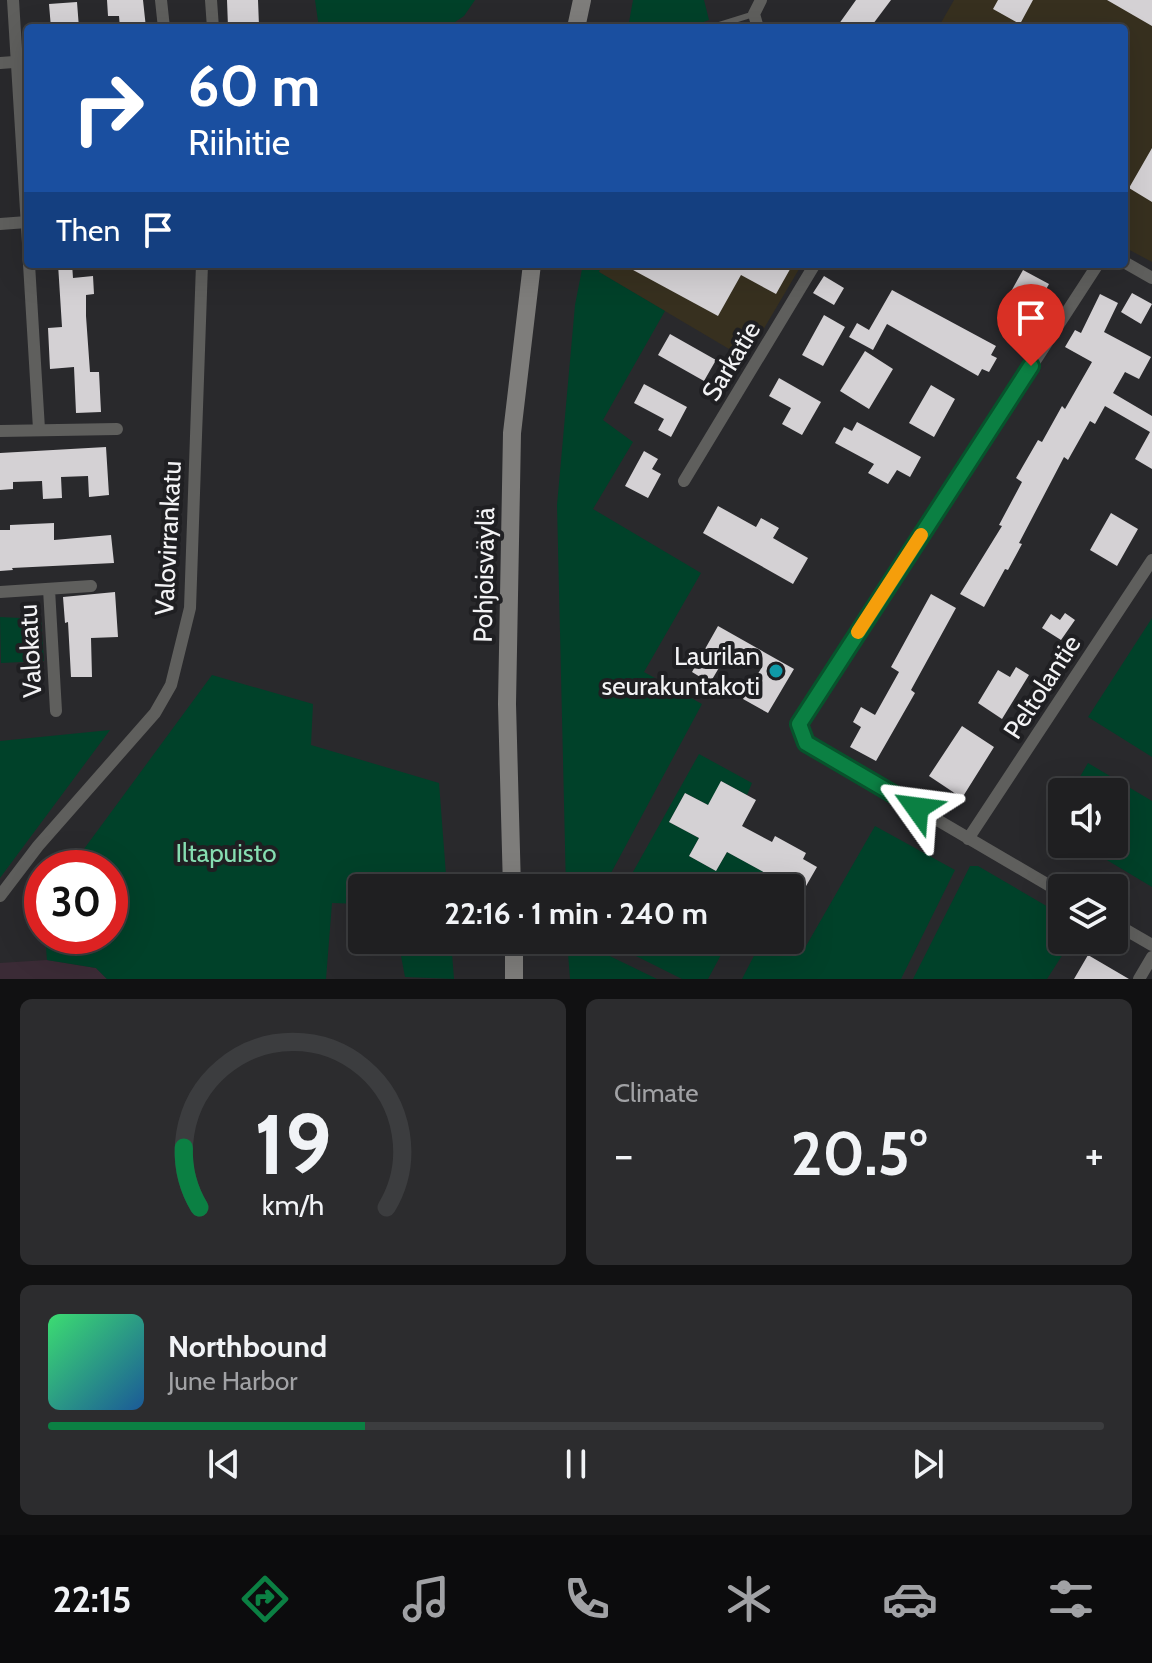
<!DOCTYPE html>
<meta charset="utf-8">
<style>
:root{--surface:#1f1f21;--page:#2c2c2e;--text:#f1f3f6;--muted:#a1a2a5;--line:#3c3d3f;--accent:#0b8043}
body{margin:0;font-family:Cabin,sans-serif;background:var(--page);color:var(--text);height:100vh;display:flex;flex-direction:column;font-size:30px;white-space:nowrap}
*{box-sizing:border-box;margin:0}
p{font-size:26px;color:var(--muted)}
.icon{flex:none;width:44px;height:44px;fill:none;stroke:currentColor;stroke-width:2;stroke-linecap:round;stroke-linejoin:round}
.map{position:relative;height:979px;overflow:hidden}
.sheet{display:flex;flex-direction:column;gap:20px;padding:20px;background:#111112;flex:1}
.sheet>*{flex:none}
.guide{position:absolute;left:24px;top:24px;width:1104px;height:244px;border-radius:8px;box-shadow:0 8px 32px #0002,0 0 0 2px var(--line);background:#1a4fa0;color:#fff;overflow:hidden}
.tools{position:absolute;left:1048px;top:778px;display:grid;gap:16px}
.tools a{display:grid;place-items:center;width:80px;height:80px;border-radius:8px;background:var(--surface);box-shadow:0 8px 32px #0002,0 0 0 2px var(--line);font-size:40px}
.speed{position:absolute;left:24px;top:850px;display:flex;gap:16px;font-size:40px;font-weight:700;text-align:center}
.speed>*{display:grid;place-content:center;width:104px;height:104px;border-radius:50%;background:var(--surface);box-shadow:0 8px 32px #0002,0 0 0 2px var(--line);line-height:1}
.speed .limit{border:12px solid #d22;background:#fff;color:#111}
.pin{position:absolute;display:grid;place-items:center;width:68px;height:68px;color:#fff;margin:-82px -34px;border-radius:50% 50% 50% 0;rotate:-45deg;box-shadow:0 0 8px #0007}
.pin .icon{rotate:45deg}
.me{position:absolute;width:88px;margin:-44px;rotate:301deg;stroke-linejoin:round;filter:drop-shadow(0 0 6px #0008)}
.turn{display:flex;align-items:center;gap:28px;height:168px;padding:0 32px;font-size:36px}
.turn .icon{width:104px;height:104px;stroke-width:2.5}
.turn b{display:block;font-size:56px;line-height:68px}
.then{display:flex;align-items:center;height:76px;padding:0 32px;background:#0003;gap:16px;font-size:30px}
.big{font-size:60px;font-weight:800;line-height:1.1}
.sheet .card{flex:1;display:flex;flex-direction:column;justify-content:center;gap:12px;min-width:0;padding:0 28px;border-radius:12px;background:var(--page)}
.sheet .dial{align-items:center;gap:0}
.dial svg{height:208px;overflow:visible;fill:none;stroke:var(--line);stroke-width:7;stroke-linecap:round;text-anchor:middle}
.dial text{fill:var(--text);stroke:none}
.song{display:flex;align-items:center;gap:24px}
.cover{width:96px;height:96px;border-radius:12px;background:linear-gradient(135deg,hsl(140 70% 55%),hsl(210 70% 35%))}
.played{height:8px;border-radius:4px;background:linear-gradient(90deg,var(--accent) 30%,var(--line) 30%)}
.keys{display:flex;justify-content:space-around;direction:ltr}
.heat{display:flex;justify-content:space-between;align-items:center;font-size:44px;direction:ltr}
.sheet .tiles{flex:1;display:grid;gap:20px;grid-template-columns:1fr 1fr}
.card:last-child{grid-column:span 2}
.trip{position:absolute;left:348px;top:874px;width:456px;height:80px;border-radius:8px;background:var(--surface);box-shadow:0 8px 32px #0002,0 0 0 2px var(--line);font-weight:800;line-height:80px;text-align:center}
.tab-bar{display:flex;height:128px;justify-content:space-around;align-items:center;background:#0c0c0d;color:var(--muted)}
.tab-bar .icon{width:56px;height:56px}
.tab-bar .on{color:var(--accent)}
.tab-bar b{font-size:36px;color:var(--text)}
.map>svg:first-child{display:block}
.commercial{fill:#3b2b36}
.industrial{fill:#37301f}
.green{fill:#004129}
.building{fill:#d4d1d4}
.lines{fill:none;stroke-linecap:round;stroke-linejoin:round}
.lane{stroke:#5f5f5d;stroke-width:6}
.street{stroke:#5f5f5d;stroke-width:12}
.secondary{stroke:#7e7d7b;stroke-width:18}
.route-casing{stroke:#07532c;stroke-width:20}
.route{stroke:#0b8043;stroke-width:14}
.slow{stroke:#f59e0b;stroke-width:14}
.culture-dot{fill:#0f9aa8;stroke:#1f1f22;stroke-width:3}
.labels{text-anchor:middle;stroke-width:8;stroke-linejoin:round;paint-order:stroke}
.street-label{font-size:26px;fill:#f3f3f5;stroke:#1f1f22}
.poi-label{font-size:26px;fill:#f3f3f5;stroke:#1f1f22;text-anchor:end}
.park-label{font-size:26px;fill:#86ddb1;stroke:#1f1f22}
</style>
<div class="map">
<svg width="1152" height="979" viewBox="0 0 1152 979">
<rect width="100%" height="100%" fill="#29292c"/>
<path class="commercial" d="M47 960 96 968 107 979H0V963Z"/>
<path class="industrial" d="M954 0H1152V262L1124 247V28H938Z
M601 264H802L746 359 599 272Z"/>
<path class="green" d="M315 0H475L464 16 446 28H319Z
M633 0H704L709 20 687 28H628Z
M583 264H601L599 272 665 311 603 420 633 442 593 509 701 573 644 672 702 704 603 888H566L557 505 575 305Z
M0 617 41 619 44 661 1 663Z
M1152 618V757L1088 717Z
M212 675 313 704 311 745 439 783 447 888H362V904L332 903 326 979H107L96 968 47 960 45 936H110V868H70Z
M110 730 0 878V741Z
M699 754 752 783 747 795 721 781 712 807 685 793 669 822 699 838 689 856 716 871 727 852 786 884 784 888H624Z
M1088 763 1152 801V887L1080 844H1114V792H1071Z
M875 826 955 870 901 979H742L762 940H790V937L806 946Z
M970 866H978L1062 915V940H1072L1047 979H913Z
M398 940H451L454 979 405 977Z
M567 940H585V944L657 979H570Z
M604 940H729L708 979H682Z"/>
<path class="building" d="M107 0H143L146 28H120L119 16H108Z
M227 0H258L259 26 228 27Z
M856 0H891L870 28H836Z
M998 0H1033L1020 24 993 9Z
M1107 0H1152V26Z
M77 2 79 28H51L49 4Z
M1152 148V202L1129 188Z
M58 264H72L73 278 93 276 94 294 86 295V316L90 372H99L101 412 76 413 74 367 50 369 48 328 62 327Z
M622 264H793L776 294 741 275 718 316Z
M1023 270 1049 284 1026 325 1000 311Z
M824 276 844 288 834 305 813 293Z
M892 290 996 346 991 355 997 358 989 372 982 369 978 376 887 324 873 350 849 337 857 323 869 330Z
M1132 293 1152 304 1141 324 1121 312Z
M1100 294 1118 303 1104 332 1151 357 1139 379 1125 372 1113 393 1152 416V469L1135 459 1150 432 1105 406 1095 424 1090 421 1068 460 1064 457 1019 543 1022 544 1008 570 1005 569 984 607 960 594 1002 526 999 525 1022 482 1016 478 1038 440 1042 442 1062 406 1065 409 1092 362 1065 347 1075 330 1081 333Z
M824 315 845 327 823 366 802 355Z
M670 334 716 360 704 381 658 355Z
M865 351 893 369 869 409 840 391Z
M779 378 821 402 802 435 782 424 791 408 769 396Z
M644 384 687 407 671 437 658 430 664 419 634 403Z
M931 385 955 399 934 437 909 423Z
M857 422 921 457 910 477 897 470 888 484 868 473 874 464 835 443 844 427 852 431Z
M106 447 109 495 89 497 88 476 61 477 62 498 43 499 42 481 13 482V489L0 490V453Z
M644 451 658 459 652 469 661 474 648 498 625 486Z
M718 506 756 527 761 518 779 528 773 538 808 558 793 584 703 533Z
M1111 513 1138 529 1117 566 1090 550Z
M54 523V540L111 535 114 563 12 568 13 570 0 571V530H10V525Z
M115 592 118 637 91 638 92 677H71L68 622 65 623 63 597Z
M931 594 956 608 911 690 915 693 876 761 850 747 861 727 853 722 861 707 875 715 899 672 891 667Z
M1065 613 1075 620 1061 640 1042 628 1051 614 1060 620Z
M718 626 794 669 768 713 743 699 762 667 730 649 710 683 692 672Z
M1016 667 1029 675 1002 719 978 703 998 670 1010 677Z
M962 726 994 747 962 798 929 776Z
M721 781 756 800 742 826 772 842 775 836 806 853 803 859 817 867 802 893 727 852 716 871 689 856 699 838 669 822 685 793 708 805Z
M1088 955 1129 979H1074Z"/>
<g class="lines">
<path class="lane" d="M709 28 754 14"/>
<path class="street" d="M13 0 28 243
M161 0 164 28
M211 0 213 28
M758 28 754 14 761 0
M0 63 28 61
M0 224 27 222
M1124 262 1152 278
M29 264 39 429
M0 431 117 429
M684 481 815 264
M49 589 56 711
M0 592 91 586
M968 839 1152 560
M1062 893 806 743 799 724 1098 264
M0 896 38 846 155 713 171 685 190 608 202 264
M1114 923 1152 945
M1139 979 1152 957"/>
<path class="secondary" d="M576 28 582 0
M512 888 507 704 512 433 532 264
M514 940V979"/>
</g>
<g class="lines">
<defs>
<path id="route" d="M917 808 806 743 799 724 1031 366"/>
</defs>
<use href="#route" class="route-casing"/>
<use href="#route" class="route"/>
<path class="slow" d="M858 632 921 535"/>
</g>
<circle class="culture-dot" cx="776" cy="671" r="8"/>
<g class="labels">
<g class="street-label">
<text transform="translate(731 361) rotate(-59)" y="9">Sarkatie</text>
<text transform="translate(168 538) rotate(-87)" y="9">Valovirrankatu</text>
<text transform="translate(484 575) rotate(-89)" y="9">Pohjoisväylä</text>
<text transform="translate(30 651) rotate(-93)" y="9">Valokatu</text>
<text transform="translate(1042 687) rotate(-57)" y="9">Peltolantie</text>
</g>
<g class="poi-label">
<text x="760" y="665">Laurilan<tspan x="760" dy="30">seurakuntakoti</tspan></text>
</g>
<g class="park-label">
<text x="226" y="862">Iltapuisto</text>
</g>
</g>
</svg>
<div class="tools">
<a><svg class="icon" aria-label="sound" viewBox="0 0 24 24"><path d="M4 9h4l5-4v14l-5-4H4zM17 9q2 3 0 6"/></svg></a>
<a><svg class="icon" aria-label="layers" viewBox="0 0 24 24"><path d="M12 4l9 5-9 5-9-5zM3 14l9 5 9-5"/></svg></a>
</div>
<div class="speed"><div class="limit">30</div></div>
<div class="pin" style="left:1031px;top:366px;background:#d93025"><svg class="icon" aria-label="arrive" viewBox="0 0 24 24"><path d="M6 21V4h12l-3 4 3 4H6"/></svg></div>
<svg class="me" style="left:917px;top:808px" viewBox="-20 -20 40 40"><path d="M0-17L14 15 0 8-14 15z" fill="#0b8043" stroke="#fff" stroke-width="4"/></svg>
<div class="trip">22:16 · 1 min · 240 m</div>
<div class="guide">
<div class="turn"><svg class="icon" aria-label="right" viewBox="0 0 24 24"><path d="M7 20v-9h11M14 6l5 5-5 5"/></svg><div><b>60 m</b>Riihitie</div></div>
<div class="then">Then<svg class="icon" aria-label="arrive" viewBox="0 0 24 24"><path d="M6 21V4h12l-3 4 3 4H6"/></svg></div>
</div>
</div>
<section class="sheet">
<div class="tiles">
<div class="card dial"><svg viewBox="0 0 100 80">
<path d="M14 69A42 42 0 1 1 86 69"/>
<path d="M14 69A42 42 0 0 1 8 46" stroke="#0b8043"/>
<text x="50" y="56" font-size="32" font-weight="700">19</text>
<text x="50" y="72" font-size="11">km/h</text>
</svg></div>
<div class="card"><p>Climate</p>
<div class="heat"><a>−</a><b class="big">20.5°</b><a>+</a></div>
</div>
<div class="card">
<div class="song"><i class="cover"></i><div><b>Northbound</b><p>June Harbor</p></div></div>
<div class="played"></div>
<div class="keys"><svg class="icon" aria-label="previous" viewBox="0 0 24 24"><path d="M18 5L8 12l10 7zM5 5v14"/></svg><svg class="icon" aria-label="pause" viewBox="0 0 24 24"><path d="M8 5v14M16 5v14"/></svg><svg class="icon" aria-label="next" viewBox="0 0 24 24"><path d="M6 5l10 7-10 7zM19 5v14"/></svg></div>
</div>
</div>
</section>
<nav class="tab-bar">
<b>22:15</b>
<svg class="icon on" aria-label="directions" viewBox="0 0 24 24"><path d="M12 3l9 9-9 9-9-9zM9 14v-3h6M13 9l2 2-2 2"/></svg>
<svg class="icon" aria-label="music" viewBox="0 0 24 24"><path d="M9 18V5l10-2v13"/><circle cx="6" cy="18" r="3"/><circle cx="16" cy="16" r="3"/></svg>
<svg class="icon" aria-label="phone" viewBox="0 0 24 24"><path d="M5 4h4l2 5-3 2q2 4 5 5l2-3 5 2v4C11 20 4 13 5 4z"/></svg>
<svg class="icon" aria-label="climate" viewBox="0 0 24 24"><path d="M12 3v18M4 7l16 10M4 17L20 7"/></svg>
<svg class="icon" aria-label="car" viewBox="0 0 24 24"><path d="M5 17H2v-5l4-1 3-4h7l3 4 3 1v5h-3M9 17h6M6 11h13"/><circle cx="7" cy="17" r="2"/><circle cx="17" cy="17" r="2"/></svg>
<svg class="icon" aria-label="filters" viewBox="0 0 24 24"><path d="M4 7h16M4 17h16"/><circle cx="9" cy="7" r="2"/><circle cx="15" cy="17" r="2"/></svg>
</nav>
